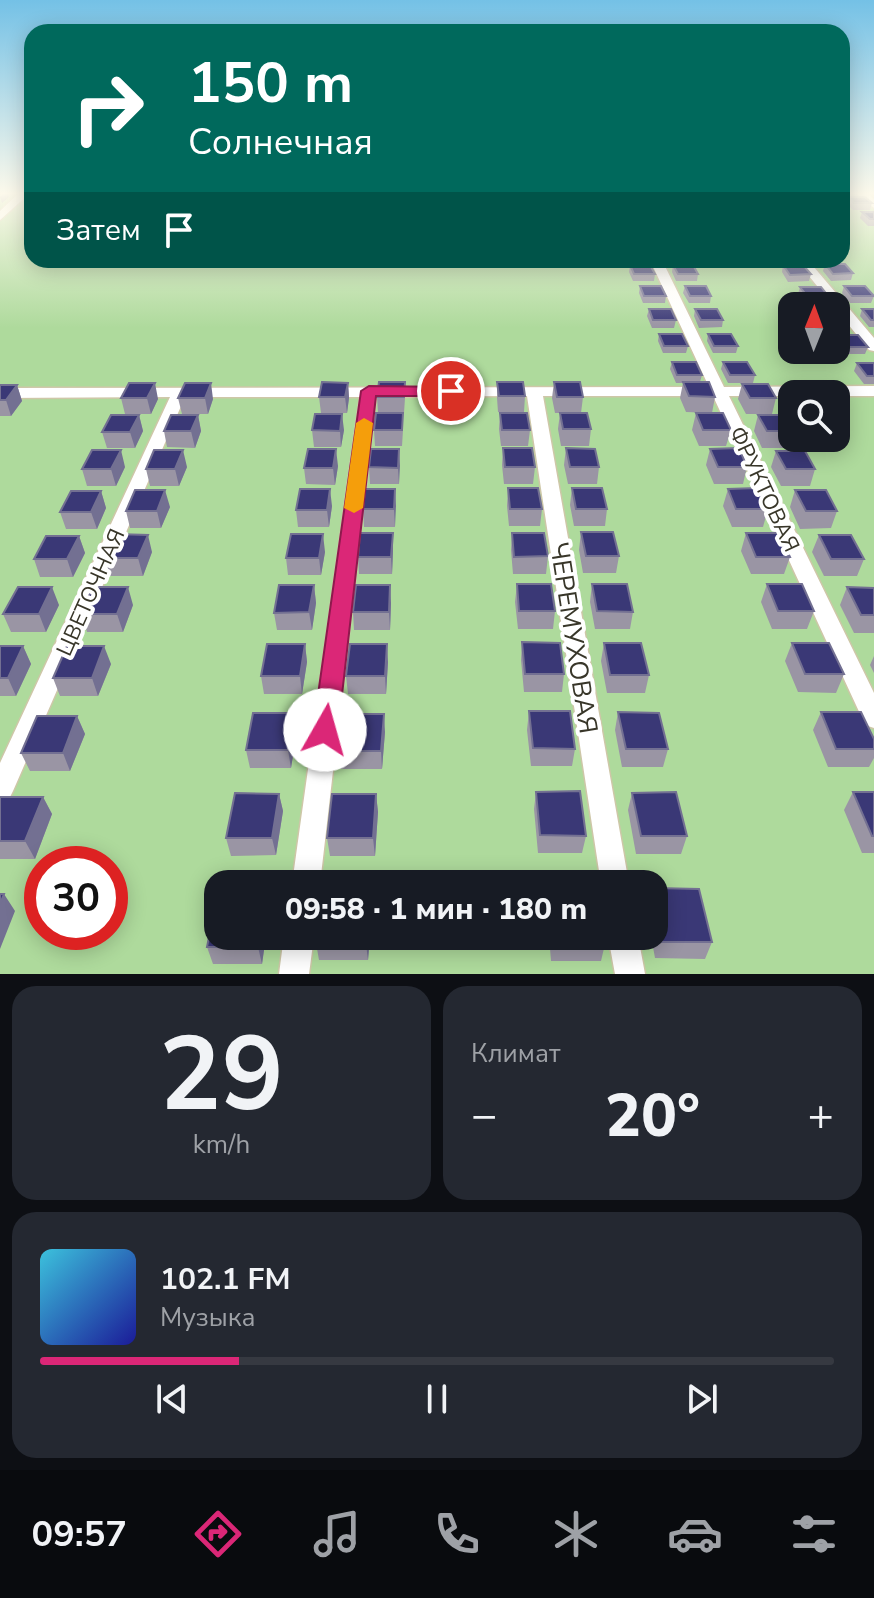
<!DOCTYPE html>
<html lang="ru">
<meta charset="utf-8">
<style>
:root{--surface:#171b24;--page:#242831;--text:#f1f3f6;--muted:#9ea1a6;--line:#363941;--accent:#db2777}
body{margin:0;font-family:"Nunito Sans",sans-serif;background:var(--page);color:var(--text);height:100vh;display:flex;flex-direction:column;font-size:30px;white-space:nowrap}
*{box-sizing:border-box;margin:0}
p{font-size:26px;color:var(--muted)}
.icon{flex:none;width:44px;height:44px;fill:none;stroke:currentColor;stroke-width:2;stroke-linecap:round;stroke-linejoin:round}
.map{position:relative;height:974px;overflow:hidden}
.details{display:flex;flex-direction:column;gap:12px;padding:12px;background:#0d0f14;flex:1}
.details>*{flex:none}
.hud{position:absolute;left:24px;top:24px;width:826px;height:244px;border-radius:24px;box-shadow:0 4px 20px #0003;background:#00695c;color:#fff;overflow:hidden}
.needle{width:52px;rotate:1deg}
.tools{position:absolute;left:778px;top:292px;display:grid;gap:16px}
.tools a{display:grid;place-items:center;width:72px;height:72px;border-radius:16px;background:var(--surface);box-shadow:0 4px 20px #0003;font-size:40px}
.speed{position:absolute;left:24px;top:846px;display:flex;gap:16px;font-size:40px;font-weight:700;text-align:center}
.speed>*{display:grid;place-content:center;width:104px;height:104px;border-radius:50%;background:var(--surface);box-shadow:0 4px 20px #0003;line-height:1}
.speed .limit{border:12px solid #d22;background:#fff;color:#111}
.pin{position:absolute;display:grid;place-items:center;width:68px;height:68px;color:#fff;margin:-34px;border:4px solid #fff;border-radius:50%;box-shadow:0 2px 8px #0007}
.me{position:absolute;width:88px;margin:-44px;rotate:7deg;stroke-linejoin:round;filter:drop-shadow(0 0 6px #0008)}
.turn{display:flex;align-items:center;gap:28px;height:168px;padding:0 32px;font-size:36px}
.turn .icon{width:104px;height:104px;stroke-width:2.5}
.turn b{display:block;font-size:56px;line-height:68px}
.then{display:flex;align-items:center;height:76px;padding:0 32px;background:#0003;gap:16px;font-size:30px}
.big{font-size:60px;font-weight:800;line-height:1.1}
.details .card{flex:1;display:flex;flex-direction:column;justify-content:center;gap:12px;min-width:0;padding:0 28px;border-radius:24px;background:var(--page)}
.details .dial{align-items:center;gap:0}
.dial b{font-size:104px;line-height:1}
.song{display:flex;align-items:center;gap:24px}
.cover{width:96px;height:96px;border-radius:12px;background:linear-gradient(135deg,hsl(190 70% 55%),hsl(240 70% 35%))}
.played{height:8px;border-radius:4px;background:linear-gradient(90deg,var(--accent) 25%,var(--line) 25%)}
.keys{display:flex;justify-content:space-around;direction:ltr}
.heat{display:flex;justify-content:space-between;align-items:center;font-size:44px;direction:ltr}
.details .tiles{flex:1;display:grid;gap:12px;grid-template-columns:1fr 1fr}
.card:last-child{grid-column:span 2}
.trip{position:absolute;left:204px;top:870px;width:464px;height:80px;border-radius:24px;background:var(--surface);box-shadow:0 4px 20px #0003;font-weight:800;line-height:80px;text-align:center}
.dock{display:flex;height:128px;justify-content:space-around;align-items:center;background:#090b0e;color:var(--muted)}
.dock .icon{width:56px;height:56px}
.dock .on{color:var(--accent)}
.dock b{font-size:36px;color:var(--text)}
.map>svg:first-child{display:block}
.green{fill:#aeda9c;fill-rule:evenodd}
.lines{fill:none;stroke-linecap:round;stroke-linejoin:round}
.minor-casing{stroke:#cec7a8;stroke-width:3}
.minor{fill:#fff;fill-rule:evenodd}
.wall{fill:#9a95a4}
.shaded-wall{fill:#737092}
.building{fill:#3a3876;stroke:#737092;stroke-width:2}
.route{fill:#db2777;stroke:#8e194d;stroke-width:2}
.slow{fill:#f59e0b}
.labels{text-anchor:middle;stroke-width:8;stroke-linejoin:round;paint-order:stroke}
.street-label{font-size:22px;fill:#383629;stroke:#fff}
.near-street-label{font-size:26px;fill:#383629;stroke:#fff}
</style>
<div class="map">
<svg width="874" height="974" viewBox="0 0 874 974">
<rect width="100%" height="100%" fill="#f9f2d2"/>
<path class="green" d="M0 192H32V260H842V192H874V974H0ZM792 306H836V350H792ZM792 394H836V438H792ZM42 864H110V932H42ZM218 884H654V936H218Z"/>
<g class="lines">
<defs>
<path id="minor" d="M20 192H31L0 220V211Z
M855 192H866L874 199V208Z
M650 260H662L724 387 874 386V396H729L874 693V728L865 725 862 718 713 396H543L629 884H601L527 396 376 397 320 884H292L360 397H185L13 791 9 799 0 803V763L170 397 0 398V388L709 387Z
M796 260H808L874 338V351L869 350Z
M284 936H314L309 974H279Z
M608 936H638L645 974H615Z"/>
</defs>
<use href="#minor" class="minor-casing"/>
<use href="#minor" class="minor"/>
</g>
<path class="wall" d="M842 192H855L854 195H842Z
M848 197 872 203 870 210H853L846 203Z
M862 212H874V226H868L860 218Z
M625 260H645V262H626Z
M666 260H687V262H667Z
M773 260H795L794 262H774Z
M814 260H835L834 261H815Z
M825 264 853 273 851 280 831 281 823 271Z
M630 265 655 274 654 281H633L629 272Z
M673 265 698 274 697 281H676L672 272Z
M783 265 811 274 809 281 788 282 782 272Z
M640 286 666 296 665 303H643L639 293Z
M685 286 711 296 710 303H689L683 293Z
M844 286 874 296 871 303H850L842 293Z
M800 287 829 297 827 304H806L798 294Z
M649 309 676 320 674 328H652L647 316Z
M695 309 723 320 722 327 699 328 694 316Z
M862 309H874V327H869L860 316Z
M836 310 847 321 845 328H836Z
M659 334 688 346 686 353H663L658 341Z
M708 334 738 346 736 353H713L707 341Z
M836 335 868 347 865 354H842L836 346Z
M672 362 702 375 700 382 715 397 712 413 686 412 680 398 683 383H676L670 369Z
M723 362 755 375 753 383H728L721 369Z
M857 363H874V384H864L854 371Z
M379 382 405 398 404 413H378L377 397Z
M497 382 525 396 524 412H498L497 398Z
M554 382 583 397 581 413H555L552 398Z
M129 383 158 399 151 414H125L121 398Z
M185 383 213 399 208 414H182L178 398Z
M348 383 349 398 347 413H321L319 397Z
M742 384 776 398 772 414H746L738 399Z
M0 385H17L22 401 11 416H0Z
M500 413 530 430 528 446H501L499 429Z
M560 413 591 429 589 446H561L558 429Z
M696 413 731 430 726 446H699L692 430Z
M139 415 143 431 135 448H107L102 432Z
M198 415 201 431 195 448 167 447 164 431Z
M758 415 792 427 793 438 790 448H762L754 431Z
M312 430H344L341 447H314Z
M374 430H403L402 446H375Z
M503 448 535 467 533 484H504L502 465Z
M566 448 599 467 597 484H568L564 465Z
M399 449V484H370L369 467Z
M710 449 747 467 743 484H714L706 465Z
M776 451 815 469 810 486H781L771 467Z
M338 466 335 485 306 484 304 468Z
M125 467 116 486H87L82 469Z
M187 467 179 486H150L146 469Z
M508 488 542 509 540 526H509L507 506Z
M572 488 607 509 605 526H574L570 505Z
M395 489V527H364L363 509Z
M728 489 768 509 763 527H732L723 506Z
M795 490 837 511 831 528 800 529 790 507Z
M101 491 106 508 97 529H66L60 512Z
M332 506 329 527H298L296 510Z
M170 507 161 528H130L126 511Z
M581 532 619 556 616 573H583L579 550Z
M393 533V551L392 574H359L358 557Z
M512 533 548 556 546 574H513L511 550Z
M746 533 790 557 784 574H751L741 551Z
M819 535 864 559 857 576H824L812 552Z
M79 536 85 553 73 577H40L34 559Z
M152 552 143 576H110L105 558Z
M325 552 321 575H288L286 558Z
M517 584 555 611 553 629H518L515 602Z
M592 584 633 612 630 629H595L590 602Z
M767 584 814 611 807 629H772L761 602Z
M314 585 316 603 312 630H277L274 613Z
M847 587 874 588V633H854L840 605Z
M391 603 390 630H354L353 612Z
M59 605 46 632H11L3 614Z
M133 605 123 632H87L81 614Z
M522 642 564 674 562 692H524L521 660Z
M604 643 649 675 645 693H607L601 661Z
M792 643 844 674 836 693 798 692 785 661Z
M305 644 307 662 302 694H264L261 676Z
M0 646H23L31 664 16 696H0Z
M874 656V673L870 665Z
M388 662 386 694H348L346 676Z
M111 664 98 696H60L53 678Z
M529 711 575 749 572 766H531L527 730Z
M618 712 668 749 663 767H622L615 730Z
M821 712 874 739V758L869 767H828L813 730Z
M294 713 297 731 291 768H250L246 750Z
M77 716 85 734 70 771H30L21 753Z
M385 732 382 769H341L339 751Z
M536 792 586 836 582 853H538L534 809Z
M853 792H874V853H862L844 810Z
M632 793 687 836 681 854H636L628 810Z
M279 794 283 811 276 855 231 856 226 838Z
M376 794 378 812 375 856H330L327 838Z
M0 797H43L52 814 35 859H0Z
M654 888 712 942 705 959 655 958 651 936H654Z
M266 936 262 964H213L207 947Z
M317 936H370L368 960H319L316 943Z
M549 936H604L605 944 601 961H551Z"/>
<path class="shaded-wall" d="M6 192H8L9 197 2 203 0 197Z
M155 383 158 399 151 414 147 398Z
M211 383 213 399 208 414 205 398Z
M348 383 349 398 347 413 345 397Z
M17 385 22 401 11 416 6 400Z
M342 414 344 430 341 447 340 431Z
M139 415 143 431 135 448 130 432Z
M198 415 201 431 195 448 191 431Z
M336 449 338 466 335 485 333 468Z
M399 449 400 466 399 484 398 468Z
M121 450 125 467 116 486 111 469Z
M183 450 187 467 179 486 175 469Z
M330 489 332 506 329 527 327 510Z
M395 489 396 506 395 527 394 509Z
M165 490 170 507 161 528 157 511Z
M101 491 106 508 97 529 91 512Z
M393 533V551L392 574 391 557Z
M323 534 325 552 321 575 319 558Z
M148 535 152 552 143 576 138 558Z
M79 536 85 553 73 577 67 559Z
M314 585 316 603 312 630 309 612Z
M390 585 391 603 390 630 389 612Z
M52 587 59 605 46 632 39 614Z
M128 587 133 605 123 632 117 614Z
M305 644 307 662 302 694 300 676Z
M387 644 388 662 386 694 385 676Z
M23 646 31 664 16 696 8 678Z
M104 646 111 664 98 696 92 678Z
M294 713 297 731 291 768 288 750Z
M384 714 385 732 382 769 381 751Z
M77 716 85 734 70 771 63 753Z
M279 794 283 811 276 855 272 838Z
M376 794 378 812 375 856 373 838Z
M43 797 52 814 35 859 25 841Z
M4 894 15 911 0 949V904Z
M259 936H266L262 964 258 947Z
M367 936H370L368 960 366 944Z"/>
<path class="building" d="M848 197H865L872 203H854Z
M862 212H874V219H870Z
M825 264H845L853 273 833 274Z
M630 265H650L655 274H634Z
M673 265H693L698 274H678Z
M783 265H803L811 274 790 275Z
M640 286H661L666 296H644Z
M685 286H706L711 296H690Z
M844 286H865L874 296H852Z
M800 287H821L829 297H808Z
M649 309H671L676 320H653Z
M695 309H717L723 320H701Z
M862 309H874V320H871Z
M836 310H838L847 321H836Z
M659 334H682L688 346H664Z
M708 334H731L738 346H714Z
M836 335H858L868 347H844Z
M672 362H696L702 375H677Z
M723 362H747L755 375H730Z
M857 363H874V376H867Z
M322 382 348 383 345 397H319Z
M379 382H405L404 397H377Z
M497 382H523L525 396H499Z
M554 382H580L583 397H557Z
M683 382H709L715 397 689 396Z
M129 383H155L147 398H121Z
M185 383H211L205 398H178Z
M742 384H768L776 398H750Z
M0 385H17L6 400H0Z
M376 413H403L402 430H374Z
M500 413H527L530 430H502Z
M560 413H587L591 429H563Z
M696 413H723L731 430H703Z
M315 414H342L340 431 312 430Z
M111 415H139L130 432H102Z
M171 415H198L191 431H164Z
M758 415H785L792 427V431H767Z
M503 448H532L535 467H505Z
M566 448 595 449 599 467H570Z
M739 448 747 467H718L710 449Z
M308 449H336L333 468H304Z
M371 449H399L398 468 369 467Z
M92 450H121L111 469H82Z
M154 450H183L175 469H146Z
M776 451H805L815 469H786Z
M508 488H538L542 509H510Z
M572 488H602L607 509H576Z
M758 488 768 509H736L728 489Z
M300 489H330L327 510H296Z
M365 489H395L394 509H363Z
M135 490H165L157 511H126Z
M795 490H826L837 511H806Z
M71 491H101L91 512H60Z
M581 532H613L619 556H586Z
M360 533H393L391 557H358Z
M512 533H544L548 556 514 557Z
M746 533H779L790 557H756Z
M115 534 148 535 138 558H105Z
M291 534H323L319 558H286Z
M819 535H851L864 559H831Z
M46 536H79L67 559H34Z
M517 584H551L555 611H519Z
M592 584H627L633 612 597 611Z
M767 584H802L814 611H778Z
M279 585H314L309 612 274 613Z
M356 585H390L389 612H353Z
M18 587H52L39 614H3Z
M93 587H128L117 614H81Z
M847 587 874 588V615H861Z
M522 642 560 643 564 674H525Z
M604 643H641L649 675H610Z
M792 643H829L844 674H805Z
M267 644H305L300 676H261Z
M350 644H387L385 676H346Z
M0 646H23L8 678H0Z
M67 646H104L92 678H53Z
M529 711H570L575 749 533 748Z
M618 712 659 713 668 749H626Z
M821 712H861L874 739V749H836Z
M253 713H294L288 750H246Z
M343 714H384L381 751H339Z
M37 716H77L63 753H21Z
M580 791 586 836 540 835 536 792Z
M676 792 687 836H641L632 793Z
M853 792H874V836H872Z
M235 793 279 794 272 838H226Z
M332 794H376L373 838H327Z
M0 797H43L25 841H0Z
M654 888 699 889 712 942H661L654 906Z
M218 893V936H259L258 947H207Z
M0 894H4L0 904Z
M317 936H367L366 944 316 943Z
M553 936H604L605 944H554Z"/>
<linearGradient id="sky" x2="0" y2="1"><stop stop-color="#74c1e6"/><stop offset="0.59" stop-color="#fcf9eb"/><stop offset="1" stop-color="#fcf9eb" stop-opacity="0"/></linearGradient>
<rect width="874" height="328" fill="url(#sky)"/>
<path class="route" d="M369 386 451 387 459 391 451 396H376L338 730 334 737 325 740 317 737 313 730 361 391Z"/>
<path class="slow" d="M364 418 373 423 363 508 354 513 344 508 356 423Z"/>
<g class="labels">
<g class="street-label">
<text transform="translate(765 489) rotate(65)" y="8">ФРУКТОВАЯ</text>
<text transform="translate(90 592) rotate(-66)" y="8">ЦВЕТОЧНАЯ</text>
</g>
<g class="near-street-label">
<text transform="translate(574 638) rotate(81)" y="9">ЧЕРЕМУХОВАЯ</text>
</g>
</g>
</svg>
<div class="tools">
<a><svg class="needle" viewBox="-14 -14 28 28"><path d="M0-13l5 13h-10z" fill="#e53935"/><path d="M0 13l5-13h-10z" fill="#9ea1a6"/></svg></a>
<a><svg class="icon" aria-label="search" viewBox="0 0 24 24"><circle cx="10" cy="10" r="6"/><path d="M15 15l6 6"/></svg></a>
</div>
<div class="speed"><div class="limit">30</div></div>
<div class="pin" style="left:451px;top:391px;background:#d93025"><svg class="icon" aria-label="arrive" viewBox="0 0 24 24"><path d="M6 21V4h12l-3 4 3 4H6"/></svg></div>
<svg class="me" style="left:325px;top:730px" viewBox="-20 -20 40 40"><circle r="19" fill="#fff"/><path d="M0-13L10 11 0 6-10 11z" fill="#db2777"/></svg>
<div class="trip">09:58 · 1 мин · 180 m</div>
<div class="hud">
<div class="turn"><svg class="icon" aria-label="right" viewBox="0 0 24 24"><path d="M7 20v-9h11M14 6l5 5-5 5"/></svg><div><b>150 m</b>Солнечная</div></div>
<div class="then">Затем<svg class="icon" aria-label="arrive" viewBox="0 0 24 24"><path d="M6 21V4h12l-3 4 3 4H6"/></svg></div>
</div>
</div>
<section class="details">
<div class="tiles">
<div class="card dial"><b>29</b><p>km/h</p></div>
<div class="card"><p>Климат</p>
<div class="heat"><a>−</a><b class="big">20°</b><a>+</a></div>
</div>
<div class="card">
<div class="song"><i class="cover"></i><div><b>102.1 FM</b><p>Музыка</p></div></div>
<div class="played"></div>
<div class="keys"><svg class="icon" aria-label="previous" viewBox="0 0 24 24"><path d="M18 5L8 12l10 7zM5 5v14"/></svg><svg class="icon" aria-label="pause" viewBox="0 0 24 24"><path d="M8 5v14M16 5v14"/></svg><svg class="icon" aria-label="next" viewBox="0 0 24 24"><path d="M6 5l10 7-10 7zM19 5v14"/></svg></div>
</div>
</div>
</section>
<nav class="dock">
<b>09:57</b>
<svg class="icon on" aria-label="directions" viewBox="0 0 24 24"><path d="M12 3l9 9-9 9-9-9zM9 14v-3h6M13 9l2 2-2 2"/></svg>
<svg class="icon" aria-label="music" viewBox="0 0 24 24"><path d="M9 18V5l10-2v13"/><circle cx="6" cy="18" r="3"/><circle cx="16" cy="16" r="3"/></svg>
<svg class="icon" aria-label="phone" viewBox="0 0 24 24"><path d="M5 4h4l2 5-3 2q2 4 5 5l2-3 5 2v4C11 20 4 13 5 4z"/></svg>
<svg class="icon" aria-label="climate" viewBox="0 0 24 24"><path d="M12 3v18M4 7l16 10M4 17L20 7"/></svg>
<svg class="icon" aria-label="car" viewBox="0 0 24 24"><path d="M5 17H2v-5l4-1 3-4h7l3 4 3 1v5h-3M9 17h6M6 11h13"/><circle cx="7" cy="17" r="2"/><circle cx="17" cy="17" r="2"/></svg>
<svg class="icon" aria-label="filters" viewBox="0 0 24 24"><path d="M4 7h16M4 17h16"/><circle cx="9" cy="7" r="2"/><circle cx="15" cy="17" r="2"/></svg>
</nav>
